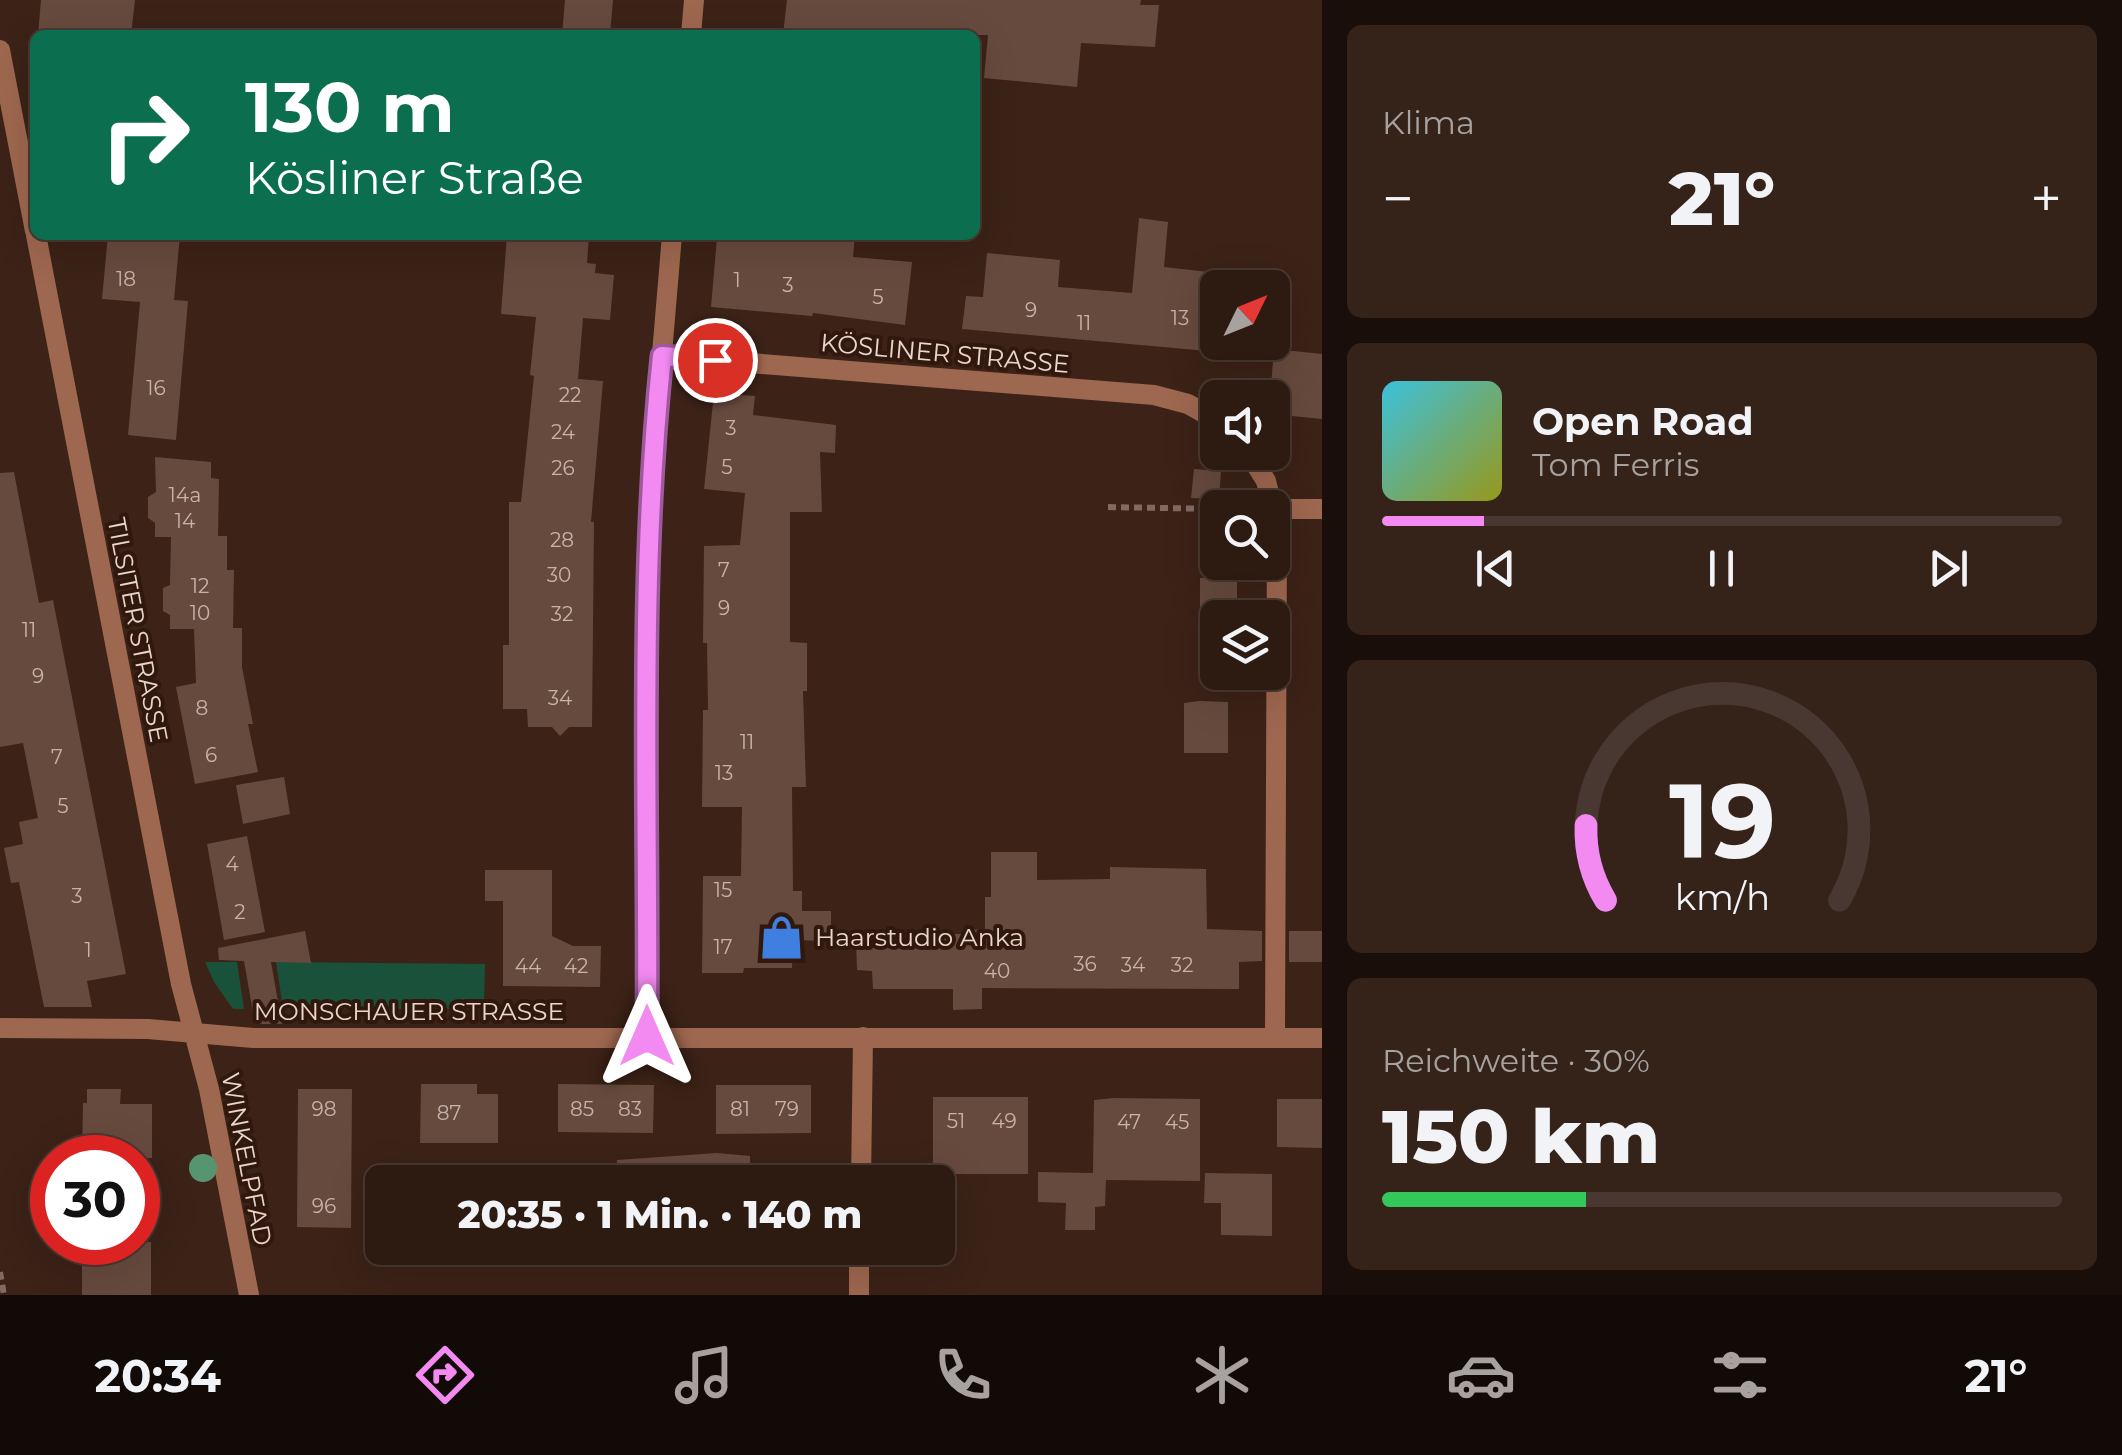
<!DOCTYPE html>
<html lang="de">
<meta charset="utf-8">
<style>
:root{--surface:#2d1a11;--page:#35231a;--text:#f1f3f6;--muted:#a7a19f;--line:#483831;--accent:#f38af2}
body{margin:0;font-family:Montserrat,sans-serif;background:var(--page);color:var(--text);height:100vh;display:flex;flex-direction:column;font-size:38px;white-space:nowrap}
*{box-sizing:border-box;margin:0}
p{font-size:32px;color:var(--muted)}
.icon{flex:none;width:55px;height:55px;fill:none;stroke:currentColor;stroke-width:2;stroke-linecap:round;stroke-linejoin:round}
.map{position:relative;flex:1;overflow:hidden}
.sheet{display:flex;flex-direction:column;gap:25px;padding:25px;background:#190e09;width:800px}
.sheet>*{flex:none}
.banner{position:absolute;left:30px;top:30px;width:950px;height:210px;border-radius:15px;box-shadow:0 10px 40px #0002,0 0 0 2px var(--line);background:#0b6e4f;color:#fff;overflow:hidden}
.needle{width:65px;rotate:47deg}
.tools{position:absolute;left:1200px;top:270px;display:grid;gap:20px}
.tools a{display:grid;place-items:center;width:90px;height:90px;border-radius:15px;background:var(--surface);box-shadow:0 10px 40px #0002,0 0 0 2px var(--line);font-size:50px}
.speed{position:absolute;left:30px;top:1135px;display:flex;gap:20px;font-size:50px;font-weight:700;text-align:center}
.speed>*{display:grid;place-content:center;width:130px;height:130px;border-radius:50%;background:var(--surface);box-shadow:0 10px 40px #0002,0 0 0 2px var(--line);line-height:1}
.speed .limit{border:15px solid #d22;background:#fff;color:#111}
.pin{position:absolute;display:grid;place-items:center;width:85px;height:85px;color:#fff;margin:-42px;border:5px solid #fff;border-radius:50%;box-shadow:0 2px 10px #0007}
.me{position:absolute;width:110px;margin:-55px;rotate:0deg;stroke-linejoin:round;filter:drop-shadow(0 0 8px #0008)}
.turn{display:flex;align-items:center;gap:35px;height:210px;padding:0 50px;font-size:45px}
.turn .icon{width:130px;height:130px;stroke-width:2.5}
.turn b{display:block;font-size:70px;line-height:85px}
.big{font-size:75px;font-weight:800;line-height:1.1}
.sheet .widget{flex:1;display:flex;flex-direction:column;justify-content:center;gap:15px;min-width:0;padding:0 35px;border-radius:15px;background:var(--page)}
.sheet .dial{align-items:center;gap:0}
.dial svg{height:260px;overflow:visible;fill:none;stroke:var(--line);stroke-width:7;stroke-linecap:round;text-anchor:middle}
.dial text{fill:var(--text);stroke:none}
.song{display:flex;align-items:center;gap:30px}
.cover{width:120px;height:120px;border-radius:15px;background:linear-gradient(135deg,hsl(190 70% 55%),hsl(60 70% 35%))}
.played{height:10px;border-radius:5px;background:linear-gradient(90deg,var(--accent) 15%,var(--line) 15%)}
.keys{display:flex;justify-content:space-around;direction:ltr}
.heat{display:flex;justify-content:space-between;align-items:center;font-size:55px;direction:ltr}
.charge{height:15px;border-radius:8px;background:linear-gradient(90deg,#34c759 30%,var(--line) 0)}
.trip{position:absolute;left:365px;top:1165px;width:590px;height:100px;border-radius:15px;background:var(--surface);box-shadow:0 10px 40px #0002,0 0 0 2px var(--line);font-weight:800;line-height:100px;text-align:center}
.tabs{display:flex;height:160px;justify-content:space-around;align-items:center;background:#120a07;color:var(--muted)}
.tabs .icon{width:70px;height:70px}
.tabs .active{color:var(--accent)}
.tabs b{font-size:45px;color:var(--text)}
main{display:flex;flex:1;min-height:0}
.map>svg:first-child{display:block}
.green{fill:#1a513a}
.building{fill:#674a3e}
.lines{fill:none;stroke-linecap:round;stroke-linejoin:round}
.path{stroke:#816a61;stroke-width:6;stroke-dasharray:8 5;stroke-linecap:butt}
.minor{stroke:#9e674f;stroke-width:20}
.tree{fill:#569570}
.route-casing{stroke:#9e5a9d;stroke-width:25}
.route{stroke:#f38af2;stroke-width:18}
.labels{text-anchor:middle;stroke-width:8;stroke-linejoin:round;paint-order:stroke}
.number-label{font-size:20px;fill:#c8b3aa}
.street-label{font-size:25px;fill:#e8d6ce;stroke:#31180d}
.poi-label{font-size:25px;fill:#e8d6ce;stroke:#31180d;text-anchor:start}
</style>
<main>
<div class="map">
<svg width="1322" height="1295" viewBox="0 0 1322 1295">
<rect width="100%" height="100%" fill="#3c2217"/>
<path class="green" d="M205 962H237L244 1009H233L214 982Z
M276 962 485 964 484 1009H283Z"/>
<path class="building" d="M41 0H135L131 35H38Z
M565 0H613L610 35H562Z
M787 0H1141L1140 5H1159L1155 47 1081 43 1077 87 984 78 988 35H783Z
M1139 218 1168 222 1164 267 1218 273V352L962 329 966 296 983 297 987 253 1060 260 1058 287 1132 293Z
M108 235H180L174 300 188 301 176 440 128 435 140 302 102 299Z
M507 235H589L587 263 596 264 595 273 614 275 610 320 583 318 578 379 603 381 591 522H594L592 727H569L560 736 552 727H528L527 709H503V645H509V502H521L534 376 530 375 536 317 501 314Z
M742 235 816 241V235H855L853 257 912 262 905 325 813 313 812 316 711 307 717 238 741 240Z
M1274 349 1322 354V419L1272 414V398H1270Z
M714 393 755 396 753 415 836 425 835 453 820 452 822 512H790V642L807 643V691H803L806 787H792L793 891H802V911H831V941L793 940 792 968H744L743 973H702L703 876H741L742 807H702L703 710H708L707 643H703L704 546 740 545 745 493 704 489Z
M155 457 211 462V478L219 479 218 536H227V570H234L233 628H242V667L253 724H248L258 772 195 784 176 687 196 683 194 629H170V615L163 611V588L170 585 171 537H155V523L148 518V497L156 492Z
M1194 469 1221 471 1219 499 1191 498Z
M14 472 39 603 53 600 126 974 87 981 92 1007H44L19 882 11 883 4 848 23 844 19 822 38 818 23 743 0 747V473Z
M1200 578 1237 579V618H1200Z
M1199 701 1228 702V753H1184V703Z
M284 777 290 814 243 824 236 785Z
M247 836 265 932 224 940 207 844Z
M991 852H1037V880L1110 879V867L1206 869 1207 929 1262 931V961L1239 962V989L982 988V1009L953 1010V989H873L872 971 857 970 856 941H932V934H967V930L985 929V897H991Z
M485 870H552V936L573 946H601L600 987 503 986V901H485Z
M305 931 311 963 271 962 282 1024H255L244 961 219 960 218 948Z
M1289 931H1322V962H1289Z
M421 1084H477V1094H498V1143H420Z
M558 1084 654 1085 653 1133 558 1132Z
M716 1085H811V1133L716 1134Z
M87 1089H121L120 1104H152V1158H82L83 1103H87Z
M298 1089H352L351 1228 297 1227Z
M933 1097H1028V1174H933Z
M1114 1098 1200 1099V1181L1106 1180 1105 1206 1095 1207V1230H1065L1066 1203 1038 1202V1172L1093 1173 1094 1100Z
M1277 1099H1322V1148L1277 1147Z
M717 1153 750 1156V1182H618L617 1160Z
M1205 1173 1272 1174V1236L1221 1235V1203H1204Z
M82 1242H151V1295H82Z"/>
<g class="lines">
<path class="path" d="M1108 507 1218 509
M0 1272 4 1295"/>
<path class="minor" d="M691 35 694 0
M0 50 35 231
M36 235 181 984 209 1089 249 1295
M661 356 1154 395 1188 404 1218 421
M1248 452 1266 481 1277 524 1275 1037
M1275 509H1322
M0 1028 148 1029 253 1038H1322
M647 1035 649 508 672 235
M861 1182 863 1037
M859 1295V1248"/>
</g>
<circle class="tree" cx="203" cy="1168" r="14"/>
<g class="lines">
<defs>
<path id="route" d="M647 1036C649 809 638 581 662 356L715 360"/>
</defs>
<use href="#route" class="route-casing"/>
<use href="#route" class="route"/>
</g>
<defs>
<symbol id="shop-bare" viewBox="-9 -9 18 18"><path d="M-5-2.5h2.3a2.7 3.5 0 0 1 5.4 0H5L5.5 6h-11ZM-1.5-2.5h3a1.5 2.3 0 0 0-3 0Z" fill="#3f7fe0" stroke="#31180d" stroke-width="2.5" paint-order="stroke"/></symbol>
</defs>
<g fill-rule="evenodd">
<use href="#shop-bare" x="750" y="906" width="63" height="63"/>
</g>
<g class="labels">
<g class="number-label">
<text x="126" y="286">18</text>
<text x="737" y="287">1</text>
<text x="788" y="292">3</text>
<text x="878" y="304">5</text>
<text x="1031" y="317">9</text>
<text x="1180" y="325">13</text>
<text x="1084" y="330">11</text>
<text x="156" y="395">16</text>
<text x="570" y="402">22</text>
<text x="731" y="435">3</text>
<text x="563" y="439">24</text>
<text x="727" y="474">5</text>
<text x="563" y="475">26</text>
<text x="185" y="502">14a</text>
<text x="185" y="528">14</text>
<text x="562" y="547">28</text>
<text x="724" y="577">7</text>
<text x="559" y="582">30</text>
<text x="200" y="593">12</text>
<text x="724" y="615">9</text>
<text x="200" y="620">10</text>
<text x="562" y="621">32</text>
<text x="29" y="637">11</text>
<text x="38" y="683">9</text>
<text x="560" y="705">34</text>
<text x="202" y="715">8</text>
<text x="747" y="749">11</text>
<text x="211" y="762">6</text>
<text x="57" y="764">7</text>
<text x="724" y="780">13</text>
<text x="63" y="813">5</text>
<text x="232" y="871">4</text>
<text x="723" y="897">15</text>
<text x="77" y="903">3</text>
<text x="240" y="919">2</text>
<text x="723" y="954">17</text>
<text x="88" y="957">1</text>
<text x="1085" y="971">36</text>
<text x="1133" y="972">34</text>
<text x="1182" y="972">32</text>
<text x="528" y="973">44</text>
<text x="576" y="973">42</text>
<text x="997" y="978">40</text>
<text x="324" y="1116">98</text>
<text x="582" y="1116">85</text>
<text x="630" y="1116">83</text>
<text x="740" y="1116">81</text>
<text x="787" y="1116">79</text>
<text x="449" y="1120">87</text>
<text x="956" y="1128">51</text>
<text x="1004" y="1128">49</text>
<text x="1129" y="1129">47</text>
<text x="1177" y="1129">45</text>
<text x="324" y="1213">96</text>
</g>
<g class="street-label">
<text transform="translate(945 353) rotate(5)" y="9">KÖSLINER STRASSE</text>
<text transform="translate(138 630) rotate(79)" y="9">TILSITER STRASSE</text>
<text x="409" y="1020">MONSCHAUER STRASSE</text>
<text transform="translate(247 1159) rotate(79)" y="9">WINKELPFAD</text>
</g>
<g class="poi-label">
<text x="815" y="946">Haarstudio Anka</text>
</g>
</g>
</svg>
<div class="tools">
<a><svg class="needle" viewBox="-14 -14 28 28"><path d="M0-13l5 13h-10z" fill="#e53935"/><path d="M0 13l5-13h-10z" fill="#a7a19f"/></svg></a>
<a><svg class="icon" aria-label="sound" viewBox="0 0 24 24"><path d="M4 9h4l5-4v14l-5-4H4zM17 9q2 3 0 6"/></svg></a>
<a><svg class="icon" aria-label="search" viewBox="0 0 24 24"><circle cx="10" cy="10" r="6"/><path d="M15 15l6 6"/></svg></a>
<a><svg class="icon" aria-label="layers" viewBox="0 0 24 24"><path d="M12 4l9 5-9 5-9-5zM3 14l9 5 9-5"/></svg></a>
</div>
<div class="speed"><div class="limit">30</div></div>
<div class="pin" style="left:715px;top:360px;background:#d93025"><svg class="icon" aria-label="arrive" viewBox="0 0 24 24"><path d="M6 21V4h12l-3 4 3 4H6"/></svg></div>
<svg class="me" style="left:647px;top:1036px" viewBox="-20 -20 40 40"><path d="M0-17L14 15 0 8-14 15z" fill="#f38af2" stroke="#fff" stroke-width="4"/></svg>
<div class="trip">20:35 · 1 Min. · 140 m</div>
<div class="banner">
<div class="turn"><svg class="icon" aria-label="right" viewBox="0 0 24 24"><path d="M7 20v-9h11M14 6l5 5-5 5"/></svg><div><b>130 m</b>Kösliner Straße</div></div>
</div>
</div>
<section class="sheet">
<div class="widget"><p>Klima</p>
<div class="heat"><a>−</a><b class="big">21°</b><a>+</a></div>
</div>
<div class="widget">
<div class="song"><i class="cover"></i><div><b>Open Road</b><p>Tom Ferris</p></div></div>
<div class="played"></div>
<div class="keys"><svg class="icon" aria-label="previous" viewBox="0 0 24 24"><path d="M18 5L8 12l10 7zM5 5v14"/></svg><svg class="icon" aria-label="pause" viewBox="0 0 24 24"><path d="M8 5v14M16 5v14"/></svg><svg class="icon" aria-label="next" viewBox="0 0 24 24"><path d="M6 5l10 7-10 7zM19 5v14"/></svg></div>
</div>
<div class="widget dial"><svg viewBox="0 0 100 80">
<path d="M14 69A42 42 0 1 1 86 69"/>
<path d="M14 69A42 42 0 0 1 8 46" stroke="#f38af2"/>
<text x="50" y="56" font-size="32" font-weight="700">19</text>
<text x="50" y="72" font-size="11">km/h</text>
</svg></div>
<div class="widget"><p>Reichweite · 30%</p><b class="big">150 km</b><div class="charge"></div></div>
</section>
</main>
<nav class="tabs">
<b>20:34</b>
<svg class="icon active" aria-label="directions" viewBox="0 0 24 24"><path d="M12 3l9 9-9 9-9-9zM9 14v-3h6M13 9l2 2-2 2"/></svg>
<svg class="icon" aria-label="music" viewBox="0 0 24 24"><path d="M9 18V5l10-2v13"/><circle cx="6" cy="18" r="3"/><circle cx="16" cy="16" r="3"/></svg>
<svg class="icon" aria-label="phone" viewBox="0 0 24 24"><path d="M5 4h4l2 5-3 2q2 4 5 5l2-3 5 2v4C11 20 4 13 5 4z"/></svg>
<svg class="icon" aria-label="climate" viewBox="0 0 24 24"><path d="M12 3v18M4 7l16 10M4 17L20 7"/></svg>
<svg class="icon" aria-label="car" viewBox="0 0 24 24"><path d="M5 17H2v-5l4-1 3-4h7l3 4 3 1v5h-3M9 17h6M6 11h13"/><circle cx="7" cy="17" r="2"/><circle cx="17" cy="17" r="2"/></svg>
<svg class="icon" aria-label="filters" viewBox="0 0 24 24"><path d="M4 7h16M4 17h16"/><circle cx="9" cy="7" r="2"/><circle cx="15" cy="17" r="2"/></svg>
<b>21°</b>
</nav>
